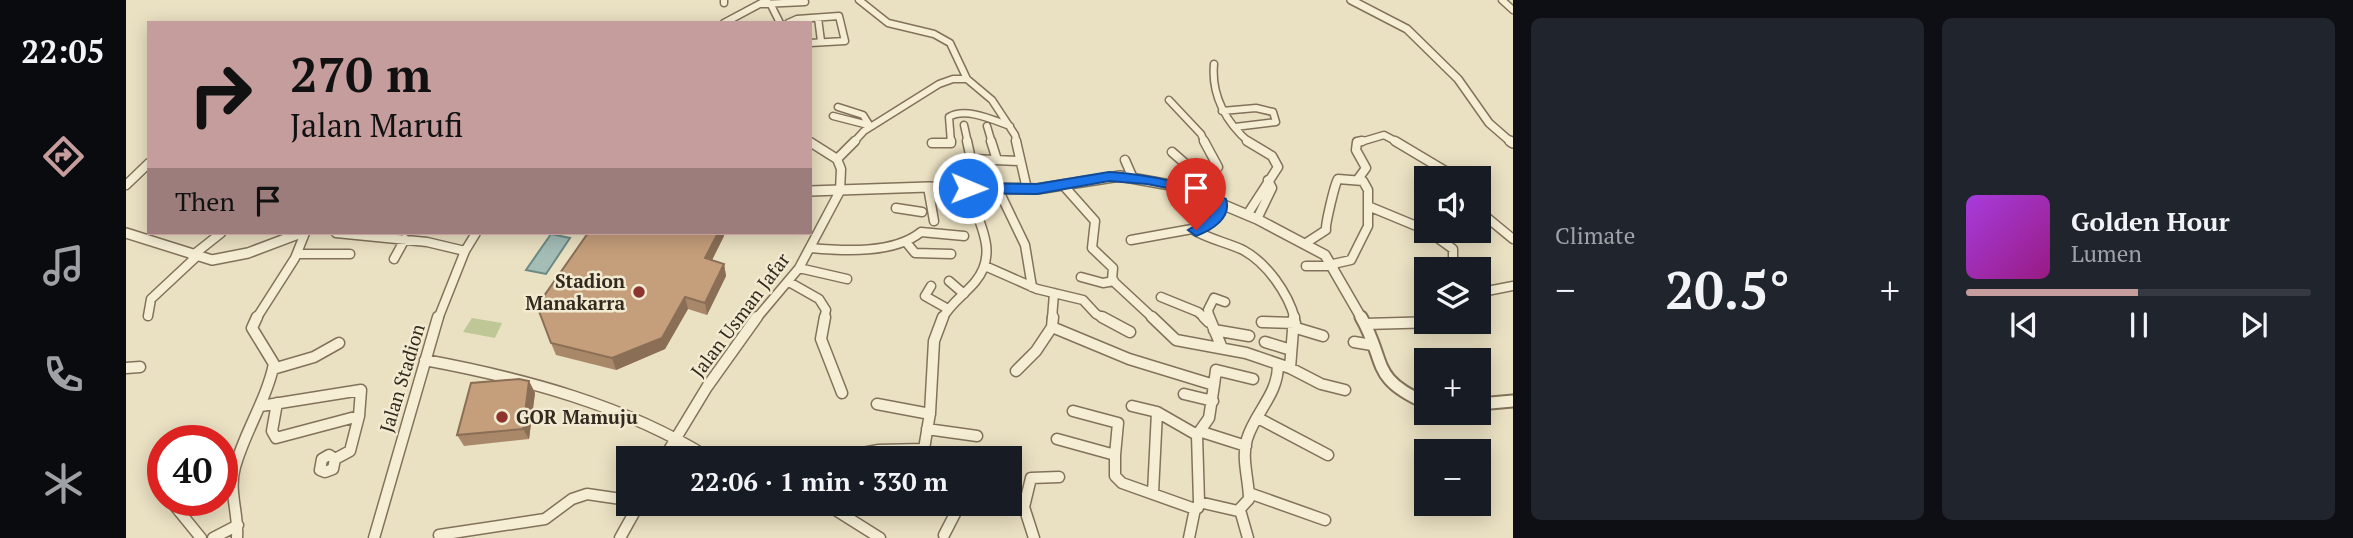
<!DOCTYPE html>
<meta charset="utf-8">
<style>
:root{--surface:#171b24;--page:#20242c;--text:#f1f3f6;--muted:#9ea1a6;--line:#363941;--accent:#c49d9c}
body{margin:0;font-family:"PT Serif",serif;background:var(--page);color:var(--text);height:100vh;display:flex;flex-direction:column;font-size:26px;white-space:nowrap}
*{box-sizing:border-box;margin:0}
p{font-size:23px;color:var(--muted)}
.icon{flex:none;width:38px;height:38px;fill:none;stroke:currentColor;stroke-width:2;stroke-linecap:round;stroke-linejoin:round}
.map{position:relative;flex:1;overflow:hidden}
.side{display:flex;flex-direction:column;gap:18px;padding:18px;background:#0d0f14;width:840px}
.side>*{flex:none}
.banner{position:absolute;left:21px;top:21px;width:665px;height:214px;border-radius:0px;box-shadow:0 4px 18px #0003;background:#c49d9c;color:#111;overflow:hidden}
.buttons{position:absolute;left:1288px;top:166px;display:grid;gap:14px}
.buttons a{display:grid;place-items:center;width:77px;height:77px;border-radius:0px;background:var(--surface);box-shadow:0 4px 18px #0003;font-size:35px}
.speed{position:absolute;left:21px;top:425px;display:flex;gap:14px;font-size:35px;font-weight:700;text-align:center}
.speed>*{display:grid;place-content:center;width:91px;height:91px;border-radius:50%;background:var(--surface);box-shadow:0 4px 18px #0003;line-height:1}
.speed .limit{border:10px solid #d22;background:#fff;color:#111}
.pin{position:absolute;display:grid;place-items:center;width:60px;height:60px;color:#fff;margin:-72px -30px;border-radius:50% 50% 50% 0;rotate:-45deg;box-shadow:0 0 7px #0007}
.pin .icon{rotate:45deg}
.me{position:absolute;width:77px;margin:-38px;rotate:91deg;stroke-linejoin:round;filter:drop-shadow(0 0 5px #0008)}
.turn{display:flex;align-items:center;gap:24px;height:147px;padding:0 28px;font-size:32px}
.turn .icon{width:91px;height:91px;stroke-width:2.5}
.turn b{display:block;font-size:49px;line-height:60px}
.then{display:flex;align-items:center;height:66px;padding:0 28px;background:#0003;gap:14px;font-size:26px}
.big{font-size:52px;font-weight:700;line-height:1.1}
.side .card{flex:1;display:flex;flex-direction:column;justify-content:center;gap:10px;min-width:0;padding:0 24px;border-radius:10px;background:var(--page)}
.song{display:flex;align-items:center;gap:21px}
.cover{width:84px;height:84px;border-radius:10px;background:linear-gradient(135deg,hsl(280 70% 55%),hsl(310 70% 35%))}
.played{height:7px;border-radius:4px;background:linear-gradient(90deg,var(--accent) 50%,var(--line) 50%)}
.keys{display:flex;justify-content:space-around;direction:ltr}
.heat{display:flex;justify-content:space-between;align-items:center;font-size:38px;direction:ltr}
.side .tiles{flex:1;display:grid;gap:18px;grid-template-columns:repeat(2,1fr)}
.trip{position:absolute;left:490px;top:446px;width:406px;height:70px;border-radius:0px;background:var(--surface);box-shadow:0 4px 18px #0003;font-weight:700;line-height:70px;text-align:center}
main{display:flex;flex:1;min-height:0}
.tabs{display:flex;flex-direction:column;width:126px;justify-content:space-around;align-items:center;background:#090b0e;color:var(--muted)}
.tabs .icon{width:49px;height:49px}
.tabs .selected{color:var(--accent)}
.tabs b{font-size:32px;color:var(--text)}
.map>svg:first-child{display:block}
.green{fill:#bfc797}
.water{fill:#a4bdb7;stroke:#6c8a84;stroke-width:2}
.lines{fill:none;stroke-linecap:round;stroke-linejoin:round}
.minor-far2-casing{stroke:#82725b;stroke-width:9}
.minor-far1-casing{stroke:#82725b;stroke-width:11}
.minor-casing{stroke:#82725b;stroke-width:13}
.tertiary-far2-casing{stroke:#82725b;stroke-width:10}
.tertiary-far1-casing{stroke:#82725b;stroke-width:12}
.tertiary-casing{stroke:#82725b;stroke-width:15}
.minor-far2{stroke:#f6eed4;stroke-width:6}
.minor-far1{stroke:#f6eed4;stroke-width:8}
.minor{stroke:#f6eed4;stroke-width:10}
.tertiary-far2{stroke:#f6eed4;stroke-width:7}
.tertiary-far1{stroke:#f6eed4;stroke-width:9}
.tertiary{stroke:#f6eed4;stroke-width:11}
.wall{fill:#a9886a}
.shaded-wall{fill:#8a6f56}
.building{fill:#c59e7b;stroke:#8a6f56;stroke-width:2}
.route{fill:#1a73e8;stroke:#114b97;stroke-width:2}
.poi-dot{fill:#8d342f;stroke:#f2ead1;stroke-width:2.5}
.labels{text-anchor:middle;stroke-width:5;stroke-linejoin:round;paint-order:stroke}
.poi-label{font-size:19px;font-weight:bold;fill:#33291e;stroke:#f2ead1;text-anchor:end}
.street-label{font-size:19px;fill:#33291e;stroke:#f2ead1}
</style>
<main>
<nav class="tabs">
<b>22:05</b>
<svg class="icon selected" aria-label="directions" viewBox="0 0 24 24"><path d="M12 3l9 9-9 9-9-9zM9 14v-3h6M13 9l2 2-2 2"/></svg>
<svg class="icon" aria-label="music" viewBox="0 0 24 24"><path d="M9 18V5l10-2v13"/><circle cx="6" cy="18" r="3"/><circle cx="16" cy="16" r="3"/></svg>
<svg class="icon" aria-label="phone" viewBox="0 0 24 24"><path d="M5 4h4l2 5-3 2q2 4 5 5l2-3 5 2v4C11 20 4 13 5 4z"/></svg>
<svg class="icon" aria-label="climate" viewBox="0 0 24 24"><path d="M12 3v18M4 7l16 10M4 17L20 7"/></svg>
</nav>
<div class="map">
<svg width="1387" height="538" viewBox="0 0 1387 538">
<rect width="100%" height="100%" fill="#eae0c2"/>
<path class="green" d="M346 318 376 323 369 338 337 332Z"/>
<path class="water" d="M425 234 444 238 420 274 400 270Z"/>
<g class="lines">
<defs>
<path id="minor-far2" d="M598 0V3
M733 0 762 23 808 34 824 43 841 79 866 100 889 135 891 143
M1376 0 1387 10
M636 4 679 2
M645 5 654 23
M692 18 695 41
M598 23 641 0
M662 23 671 19 713 16 719 41 684 43
M1088 64C1085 95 1100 123 1124 143
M1043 100 1075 134 1079 143
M712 107 737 115 744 126
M1096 111 1130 108 1147 112 1150 122 1109 127
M707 116 746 126
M838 125 842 143
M861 126 866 143
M727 143 738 131 813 84 827 79H841
M825 143 823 117C840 107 867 120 884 126
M1231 143 1258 135 1273 143"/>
<path id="minor-far1" d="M841 141 845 159 894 161
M865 141 871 160
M890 141 901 189
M1121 141 1146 156 1152 167 1121 215
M1269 141 1331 178
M806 143H825V141
M1046 152 1062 166V189
M711 159 729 141
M999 160 1006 176
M1062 166 1092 167 1078 141
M1232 179 1240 168 1230 150 1231 142 1236 141
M0 185 23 163
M937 185 969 221 966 248 987 268 986 280 1028 319
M802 187 808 221
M872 189 899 245 906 287
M770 208 796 212
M1353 211 1387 239
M1131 219 1146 188 1142 180
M1070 230 1089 219 1095 202
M1302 231 1327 249V270
M210 233 301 242 339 251
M1005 240 1066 229C1082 239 1100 242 1117 250 1141 263 1162 293 1169 319
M780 242 789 253 825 254
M1180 243 1200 230C1199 225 1209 183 1212 179L1237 181 1242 190V206L1300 230
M685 248C718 251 768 254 795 232L838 236
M172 254H224
M66 256 95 233
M268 259 279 239
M1207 264 1225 260 1242 226V206
M859 266 911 289 957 300 970 314 979 319
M1180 266H1208
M673 268 721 279
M955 277 977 283 988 281
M823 281 838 294
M663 282 693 299 700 310 698 319
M805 286 799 296 822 309
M1035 297 1072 312 1080 319
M1353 298 1361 291 1387 286
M22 316 25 299 70 257
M130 319 169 258 179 233
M312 319 339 251 350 233
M630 319 673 268 714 191 715 169 711 159 684 142
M816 319C824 304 838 295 849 282 875 251 850 220 842 188
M926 319 928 293
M1084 319 1082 310 1088 298 1099 302"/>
<path id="minor" d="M699 317 695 339 716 393
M927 317 926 327 1003 359 1088 385 1090 370 1127 379
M976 317 1004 332
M1026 317 1050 340 1120 353 1164 368 1195 384 1219 390
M1078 317 1083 322
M1083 317 1096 348
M1136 322 1169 323
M1239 324 1312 322
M1167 327 1197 336
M1088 330 1123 336
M1139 342 1165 350
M1228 342 1246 345
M299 360C396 378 499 405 583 458
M0 368 14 367
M1164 368 1168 317
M147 369 188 357 213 343
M890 371 910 351 926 327
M1058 394 1087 401
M151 403 146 431 150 438 233 416
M751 404 804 414
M135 406 235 390 233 416 224 451 209 459
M1006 406 1031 412 1027 493
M947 411 992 423 989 455
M1031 412 1071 435 1073 502
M1132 418 1202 455
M801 429 851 436
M1076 432 1120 446
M1071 435 1083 418 1088 385
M931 439 989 455V476L996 483 1069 509 1072 508 1073 502 1112 511 1123 499C1123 480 1115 458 1121 439 1129 412 1152 395 1152 365
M797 450 812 458
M203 455 209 459 207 469 199 472 194 470 196 459Z
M538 458 581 387 631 317
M709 458 753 450 798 449 804 413 808 341 817 317
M1123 493 1199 520
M44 500 75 538
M700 504 754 538
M843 504 898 507
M1114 510 1122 538
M313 535 419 519 446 499 461 494 502 500
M818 535 834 504
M87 538 112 525
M111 538C113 514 102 491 109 467 119 431 140 401 148 364L126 328 131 317
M248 538 312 317
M494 538 513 504
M908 538 898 507 905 478 933 477
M1063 538 1069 509"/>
<path id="tertiary-far2" d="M1225 0 1281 29 1332 79 1363 123 1386 143"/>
<path id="tertiary-far1" d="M1384 141 1387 143
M684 191 802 187 911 189 994 176 1055 187 1131 219 1199 255 1236 319
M0 233 86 260 122 253 175 233"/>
<path id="tertiary" d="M1235 317C1261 362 1243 378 1300 403
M1353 404 1387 401"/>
</defs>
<use href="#minor-far2" class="minor-far2-casing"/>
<use href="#minor-far1" class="minor-far1-casing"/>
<use href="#minor" class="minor-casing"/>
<use href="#tertiary-far2" class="tertiary-far2-casing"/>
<use href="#tertiary-far1" class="tertiary-far1-casing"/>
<use href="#tertiary" class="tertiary-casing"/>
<use href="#minor-far2" class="minor-far2"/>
<use href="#minor-far1" class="minor-far1"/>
<use href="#minor" class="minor"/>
<use href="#tertiary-far2" class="tertiary-far2"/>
<use href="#tertiary-far1" class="tertiary-far1"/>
<use href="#tertiary" class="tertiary"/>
</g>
<path class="wall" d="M598 236 586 260 598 264 600 276 581 315 562 309 539 349 490 370 430 355 425 343Z
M403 381 409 393 403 439 338 446 331 435Z"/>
<path class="shaded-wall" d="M592 233H598V236L581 270 579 258Z
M598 264 600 276 581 315 579 303Z
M559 297 562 309 539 349 490 370 486 358Z
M403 381 409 393 403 439 397 429Z"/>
<path class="building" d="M462 233H592L579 258 598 264 579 303 559 297 536 338 486 358 425 343 411 306Z
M393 379 403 381 397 429 331 435 345 383Z"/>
<path class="route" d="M983 172C1028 175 1059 183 1100 199 1106 218 1086 230 1070 236L1062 230 1084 216 1087 205 1046 189 1021 184 983 181 911 194 842 193 835 188 842 183 911 184Z"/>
<g class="poi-dot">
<circle cx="513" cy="292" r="7"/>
<circle cx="376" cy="417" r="7"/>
</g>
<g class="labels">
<g class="poi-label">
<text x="499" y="288">Stadion<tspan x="499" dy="22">Manakarra</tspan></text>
<text x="390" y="424" text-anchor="start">GOR Mamuju</text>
</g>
<g class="street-label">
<text transform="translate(614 315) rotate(-53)" y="7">Jalan Usman Jafar</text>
<text transform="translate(276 378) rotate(-73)" y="7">Jalan Stadion</text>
</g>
</g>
</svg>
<div class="buttons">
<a><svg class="icon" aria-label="sound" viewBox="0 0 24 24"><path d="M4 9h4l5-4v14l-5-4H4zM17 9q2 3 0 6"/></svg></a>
<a><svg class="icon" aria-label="layers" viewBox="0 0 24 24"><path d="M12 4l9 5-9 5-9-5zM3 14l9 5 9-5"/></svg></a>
<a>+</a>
<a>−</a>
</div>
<div class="speed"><div class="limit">40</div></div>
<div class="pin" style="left:1070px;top:230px;background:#d93025"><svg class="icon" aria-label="arrive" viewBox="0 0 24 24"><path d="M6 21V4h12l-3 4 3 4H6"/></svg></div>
<svg class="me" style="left:842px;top:188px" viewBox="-20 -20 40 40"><circle r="17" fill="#1a73e8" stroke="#fff" stroke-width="3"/><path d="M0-11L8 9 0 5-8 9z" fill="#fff"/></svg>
<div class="trip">22:06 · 1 min · 330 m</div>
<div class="banner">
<div class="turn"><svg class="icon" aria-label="right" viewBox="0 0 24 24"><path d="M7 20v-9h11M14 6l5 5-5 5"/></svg><div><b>270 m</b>Jalan Marufi</div></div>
<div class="then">Then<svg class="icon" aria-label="arrive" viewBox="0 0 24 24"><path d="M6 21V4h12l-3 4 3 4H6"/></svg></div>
</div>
</div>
<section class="side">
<div class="tiles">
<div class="card"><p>Climate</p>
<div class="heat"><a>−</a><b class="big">20.5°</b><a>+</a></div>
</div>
<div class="card">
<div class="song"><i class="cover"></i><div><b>Golden Hour</b><p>Lumen</p></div></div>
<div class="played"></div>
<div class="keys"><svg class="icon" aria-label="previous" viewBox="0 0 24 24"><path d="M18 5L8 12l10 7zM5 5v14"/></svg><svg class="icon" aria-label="pause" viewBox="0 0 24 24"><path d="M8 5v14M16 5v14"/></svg><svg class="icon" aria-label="next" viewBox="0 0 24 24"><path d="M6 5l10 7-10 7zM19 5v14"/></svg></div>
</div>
</div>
</section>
</main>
